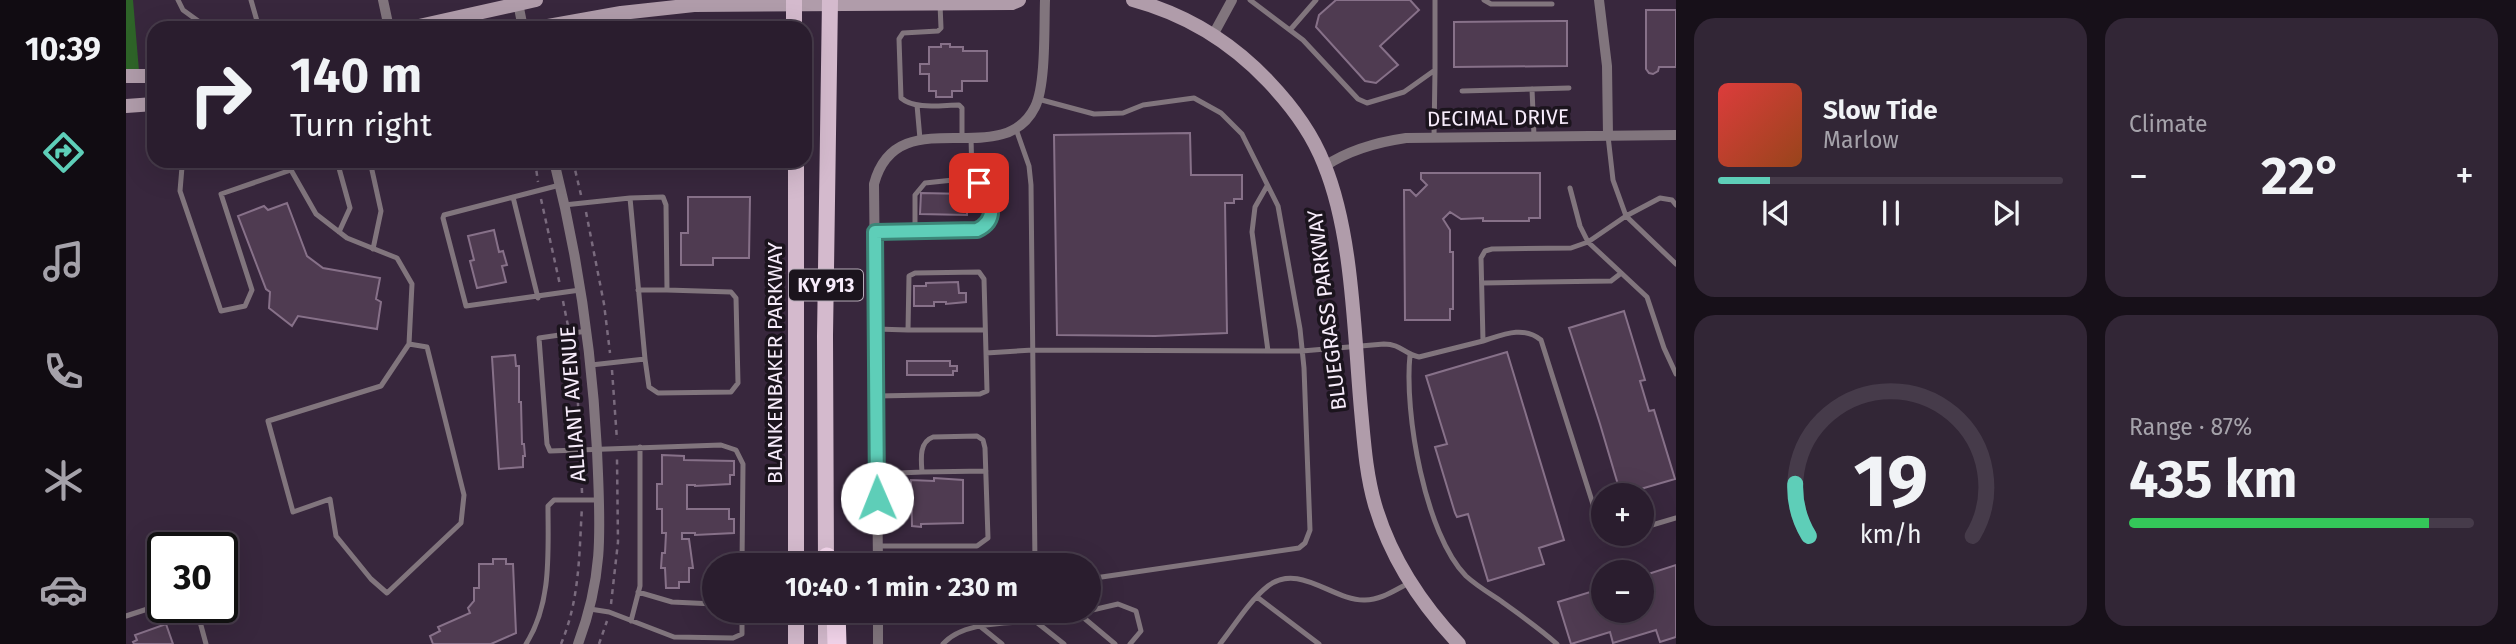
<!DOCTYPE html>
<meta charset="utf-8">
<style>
:root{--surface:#2a1d2e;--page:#322636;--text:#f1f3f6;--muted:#a5a2aa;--line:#463b4a;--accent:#5eceb8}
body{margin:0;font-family:"Fira Sans",sans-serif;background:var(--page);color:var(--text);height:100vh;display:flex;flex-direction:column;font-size:26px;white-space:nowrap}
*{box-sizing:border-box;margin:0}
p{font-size:23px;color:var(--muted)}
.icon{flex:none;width:38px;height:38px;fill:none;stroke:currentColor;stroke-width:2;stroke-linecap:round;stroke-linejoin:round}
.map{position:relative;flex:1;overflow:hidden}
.drawer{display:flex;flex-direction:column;gap:18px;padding:18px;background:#171019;width:840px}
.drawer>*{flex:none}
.hud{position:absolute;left:21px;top:21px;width:665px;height:147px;border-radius:21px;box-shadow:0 7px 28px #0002,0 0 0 2px var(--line);background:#2a1d2e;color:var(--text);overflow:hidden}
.tools{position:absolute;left:1465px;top:483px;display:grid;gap:14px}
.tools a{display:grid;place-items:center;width:63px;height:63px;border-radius:50%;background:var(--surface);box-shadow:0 7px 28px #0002,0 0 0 2px var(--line);font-size:35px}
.speed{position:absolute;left:21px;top:532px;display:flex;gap:14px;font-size:35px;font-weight:700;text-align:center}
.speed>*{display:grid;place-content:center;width:91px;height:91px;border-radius:50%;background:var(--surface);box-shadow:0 7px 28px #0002,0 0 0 2px var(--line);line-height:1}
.speed .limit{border:4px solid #111;border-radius:10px;background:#fff;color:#111}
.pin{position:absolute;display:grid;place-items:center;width:60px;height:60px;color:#fff;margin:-30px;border-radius:14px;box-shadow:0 4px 10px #0006}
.me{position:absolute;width:77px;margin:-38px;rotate:359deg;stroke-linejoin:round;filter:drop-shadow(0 0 5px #0008)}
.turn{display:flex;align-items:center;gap:24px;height:147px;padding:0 28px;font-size:32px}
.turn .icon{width:91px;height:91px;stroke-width:2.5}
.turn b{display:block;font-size:49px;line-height:60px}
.big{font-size:52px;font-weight:700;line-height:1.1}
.drawer .tile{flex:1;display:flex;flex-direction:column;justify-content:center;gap:10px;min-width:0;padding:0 24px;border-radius:21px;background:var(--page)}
.drawer .dial{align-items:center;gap:0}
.dial svg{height:182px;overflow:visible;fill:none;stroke:var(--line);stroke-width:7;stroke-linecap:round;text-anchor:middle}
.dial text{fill:var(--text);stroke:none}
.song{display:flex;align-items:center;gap:21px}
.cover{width:84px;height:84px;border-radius:10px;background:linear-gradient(135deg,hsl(0 70% 55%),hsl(20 70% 35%))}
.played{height:7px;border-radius:4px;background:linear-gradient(90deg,var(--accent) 15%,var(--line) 15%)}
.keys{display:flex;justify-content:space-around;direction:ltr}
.heat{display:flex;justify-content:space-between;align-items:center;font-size:38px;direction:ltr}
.charge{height:10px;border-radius:5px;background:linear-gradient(90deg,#34c759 87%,var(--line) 0)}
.drawer .tiles{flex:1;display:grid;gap:18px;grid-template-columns:repeat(2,1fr)}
.trip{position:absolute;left:576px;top:553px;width:399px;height:70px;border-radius:35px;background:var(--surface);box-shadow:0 7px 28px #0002,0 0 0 2px var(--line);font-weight:700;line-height:70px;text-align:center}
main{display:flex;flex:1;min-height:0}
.menu{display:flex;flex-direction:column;width:126px;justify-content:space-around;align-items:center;background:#110c12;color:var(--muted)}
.menu .icon{width:49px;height:49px}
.menu .current{color:var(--accent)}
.menu b{font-size:32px;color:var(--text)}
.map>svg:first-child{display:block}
.green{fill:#2e6428}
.building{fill:#4f3b51;stroke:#877189;stroke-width:2}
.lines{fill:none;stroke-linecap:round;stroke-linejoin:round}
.path{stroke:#7a6b7e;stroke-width:2.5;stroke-dasharray:5 5;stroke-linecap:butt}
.lane{stroke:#81757d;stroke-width:5}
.street{stroke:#81757d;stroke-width:10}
.secondary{stroke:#b09caa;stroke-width:14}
.primary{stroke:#d4bacd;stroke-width:16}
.highway{stroke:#f4d6ec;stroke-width:19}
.route-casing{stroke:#3d8678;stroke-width:18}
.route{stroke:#5eceb8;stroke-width:12}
.labels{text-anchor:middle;stroke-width:7;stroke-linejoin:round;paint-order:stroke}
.shield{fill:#1b141d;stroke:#b5abb8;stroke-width:2}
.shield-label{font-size:19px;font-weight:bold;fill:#f7ecfb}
.street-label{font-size:21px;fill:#f7ecfb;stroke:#1b141d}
</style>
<main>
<nav class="menu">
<b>10:39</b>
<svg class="icon current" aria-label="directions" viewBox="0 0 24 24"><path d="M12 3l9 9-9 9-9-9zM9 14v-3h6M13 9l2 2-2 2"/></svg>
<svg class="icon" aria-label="music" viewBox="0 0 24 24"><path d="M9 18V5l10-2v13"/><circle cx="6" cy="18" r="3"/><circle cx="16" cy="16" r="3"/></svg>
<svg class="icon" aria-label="phone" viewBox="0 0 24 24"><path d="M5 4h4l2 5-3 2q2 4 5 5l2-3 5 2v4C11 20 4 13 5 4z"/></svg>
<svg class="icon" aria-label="climate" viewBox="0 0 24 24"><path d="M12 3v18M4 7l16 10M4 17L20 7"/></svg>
<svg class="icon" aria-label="car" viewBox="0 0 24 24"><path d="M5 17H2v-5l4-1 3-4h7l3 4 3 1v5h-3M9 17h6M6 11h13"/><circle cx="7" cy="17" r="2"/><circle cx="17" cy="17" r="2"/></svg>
</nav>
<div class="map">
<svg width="1550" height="644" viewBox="0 0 1550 644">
<rect width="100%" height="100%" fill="#38273d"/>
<path class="green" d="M0 0H7L13 71 0 69Z"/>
<path class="building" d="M1210 0H1284L1293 10 1254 46 1272 65 1250 83 1239 81 1190 27 1193 15Z
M1520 10H1550V67H1533L1532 71 1527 74 1523 73 1520 69Z
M1435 21H1441V66L1328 67V22Z
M815 44H824V47H837V51H861V81H836V91H826V97H810V91H803V74H794V64H803V47H815Z
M1064 133 1065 175H1116V199H1108V203H1099L1101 333 1029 336 931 335 928 135Z
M1295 173H1414V218H1403V221H1357V218L1335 219 1324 212 1317 219 1324 230V252H1327V309H1324V320H1279L1278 190H1284L1290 196 1301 185 1295 179Z
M795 193 841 194V215L794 214Z
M562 197H624L623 258H587V265H555V233H562Z
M161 203 181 256 197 268 254 278 250 299 255 302 251 329 172 316 166 326 143 308 144 292 140 289 112 216 138 206 142 210Z
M368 230 373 252 377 251 381 265 376 266 380 282 351 288 344 261 348 260 342 236Z
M832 282 833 293H840V302L820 304V302H808V306H788V286H800V283Z
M1498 311 1519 380 1514 381 1523 411 1528 410 1549 479 1494 495 1491 488H1493L1474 424 1443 328Z
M1381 352 1438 540 1413 548 1418 564 1362 581 1342 514 1331 517 1329 513 1309 447 1321 444 1300 376Z
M389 355 390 366H393V402H395L396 444H398L399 456H397V467L373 469 366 357Z
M781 361H824V366H831V371H827V375H781Z
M536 455 558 456V460L608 461V475H604V484L569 486V485H561V509H603V519H608V533L569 535V533H556V539H563L567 568H563V582H553V588H540L539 568H535L536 553H539L540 533H536V509H531V484H536Z
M808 478 837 480V523L795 524V527L786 526 785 480 808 481Z
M367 559H380V564H387L390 633 365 644H307L304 636 314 631 312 627 344 613 342 608 348 601V588H353V564H367Z
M1550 565V637L1534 642 1530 630 1487 643 1484 632 1445 644 1432 602 1477 588V611H1516V576Z
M40 624 47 644H8L7 642 11 640 9 635Z"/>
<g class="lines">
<path class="path" d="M409 161 412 182
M447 161 455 195
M415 199 434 285
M460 212 478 304 484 353
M437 301 442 326
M446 343 450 368 454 440
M486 370 491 440
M455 458 456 493
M485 604 492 542 491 458
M435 644C454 599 453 554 456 507
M473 644 481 621"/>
<path class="lane" d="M52 0 57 10 75 23
M125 0 133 28
M1124 0 1177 40 1232 99 1241 103 1278 92 1309 70V0
M1358 0 1365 4H1426
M814 4 815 28 812 31 777 33 773 39 775 98C789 110 816 105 833 105L836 108V138
M1164 30 1190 0
M1406 89 1408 136
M1336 91 1443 88
M912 99 968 114 997 113 1017 105 1068 98 1095 113 1116 134 1152 206 1174 329 1178 368 1184 530 1179 543 1173 548 962 579
M791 105 794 139
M890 129 903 166 905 185 909 565
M845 137 846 178
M1308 137 1309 70
M75 161 56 167 54 191 95 311 119 306 126 290 95 194 165 170
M163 161 165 170 190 214 221 238 271 258 286 284 283 344 255 386 142 421 167 512 204 499 210 536 245 579 261 593 335 523 338 495 301 347 283 344
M211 161 224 208 213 232
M244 161 255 211 247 249
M434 185 318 215 317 218 340 306 454 290
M1141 186 1129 207 1126 232 1142 351
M1444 188 1454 226 1462 242 1521 297 1538 348 1550 374
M387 197 412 298
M438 205 504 198
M1550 205 1546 200 1534 198 1500 216 1550 264
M749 232 851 230C876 219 864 190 846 178L799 183 789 195V231
M1357 283 1485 281 1494 274
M512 290H541
M750 329 782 330 783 276 789 273 853 272 858 279 860 353
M782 330H859
M461 331 413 338 421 444 424 451 595 445 610 450 617 464 616 565
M1357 341C1376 335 1397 325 1415 340L1478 539 1495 534
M1284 355C1278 413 1299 534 1340 576 1351 586 1363 593 1375 601 1394 615 1413 628 1431 644
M465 365 519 359 504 198 537 197 540 205 541 290 605 292 610 298 612 383 605 392 532 393 523 387 519 359
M751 396 854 394 861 391 860 353 907 350 1176 351 1258 344C1275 344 1278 354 1293 357L1357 341 1355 258 1359 251 1366 249 1445 248 1462 242 1500 216 1487 180 1482 136
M751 474 796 472
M1516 528 1550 518
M752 546H851L862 538 859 448 857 440 851 436 807 437C793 442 795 459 796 472L860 471
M512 592 546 602 588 604
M1131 597 1193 644
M70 607 80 644
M464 609 483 612 548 637 607 638 616 634V611
M909 611V621L962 611
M962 611 992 604 1010 611 1015 631 1004 644
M952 613 989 644
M0 616 37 604
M505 621 514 586V447
M855 627 876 644
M400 644C426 603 422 552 422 506L428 500H473
M817 644C837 621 881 624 909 621L938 644
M1094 644C1109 625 1123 601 1142 586 1173 562 1207 601 1239 600 1255 600 1269 590 1283 583"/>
<path class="street" d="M257 0 263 28
M1473 0 1481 66 1482 136
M392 3 397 28
M1087 35 1106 0
M428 161C452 256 466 352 471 450 474 525 479 572 452 644
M1199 166C1223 150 1252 142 1280 138L1550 135
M752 565 748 184C771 97 876 174 909 107 920 85 918 27 919 0
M752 644V611"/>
<path class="secondary" d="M1007 0C1059 14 1105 42 1142 81 1165 105 1186 133 1198 164 1227 234 1228 334 1235 410 1238 442 1240 474 1249 505 1265 559 1294 603 1333 644
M284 28 410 0
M411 28 495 13 568 5 886 3 893 0
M0 76H28
M0 106 28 104"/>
<path class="primary" d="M668 0V28
M670 161V565
M700 565 699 336 704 0
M700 611V644
M670 644V611"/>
<path class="highway" d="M701 557 702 565
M710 611 711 644"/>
</g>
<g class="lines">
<defs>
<path id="route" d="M751 498 749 232 851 230C873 220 866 198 853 183"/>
</defs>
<use href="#route" class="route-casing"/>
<use href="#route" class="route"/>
</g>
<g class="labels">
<rect class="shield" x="663" y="269.5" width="74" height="31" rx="5"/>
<g class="shield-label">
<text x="700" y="292">KY 913</text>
</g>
<g class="street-label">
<text transform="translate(1372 118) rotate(-1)" y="7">DECIMAL DRIVE</text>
<text transform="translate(1201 310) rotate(-97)" y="7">BLUEGRASS PARKWAY</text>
<text transform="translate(649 363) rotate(-90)" y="7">BLANKENBAKER PARKWAY</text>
<text transform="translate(447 404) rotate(-94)" y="7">ALLIANT AVENUE</text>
</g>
</g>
</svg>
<div class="tools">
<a>+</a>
<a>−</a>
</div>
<div class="speed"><div class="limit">30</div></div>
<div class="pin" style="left:853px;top:183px;background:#d93025"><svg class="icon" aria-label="arrive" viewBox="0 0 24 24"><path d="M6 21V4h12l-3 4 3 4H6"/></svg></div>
<svg class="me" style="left:751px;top:498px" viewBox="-20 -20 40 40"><circle r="19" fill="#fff"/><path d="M0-13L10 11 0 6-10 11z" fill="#5eceb8"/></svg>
<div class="trip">10:40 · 1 min · 230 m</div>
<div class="hud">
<div class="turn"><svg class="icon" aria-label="right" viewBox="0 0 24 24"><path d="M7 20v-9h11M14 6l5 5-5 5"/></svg><div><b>140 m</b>Turn right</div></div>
</div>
</div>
<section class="drawer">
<div class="tiles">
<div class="tile">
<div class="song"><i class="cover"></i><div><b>Slow Tide</b><p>Marlow</p></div></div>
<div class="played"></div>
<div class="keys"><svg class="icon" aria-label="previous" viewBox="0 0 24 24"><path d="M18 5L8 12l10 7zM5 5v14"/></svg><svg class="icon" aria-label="pause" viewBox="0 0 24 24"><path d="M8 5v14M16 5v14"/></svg><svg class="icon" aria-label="next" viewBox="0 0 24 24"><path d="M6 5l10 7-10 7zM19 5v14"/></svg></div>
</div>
<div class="tile"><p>Climate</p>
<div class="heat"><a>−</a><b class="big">22°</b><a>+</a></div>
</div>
<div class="tile dial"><svg viewBox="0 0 100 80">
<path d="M14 69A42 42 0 1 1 86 69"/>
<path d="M14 69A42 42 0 0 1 8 46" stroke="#5eceb8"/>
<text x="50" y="56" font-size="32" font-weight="700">19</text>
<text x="50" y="72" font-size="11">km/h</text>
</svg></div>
<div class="tile"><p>Range · 87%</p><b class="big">435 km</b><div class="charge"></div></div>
</div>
</section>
</main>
